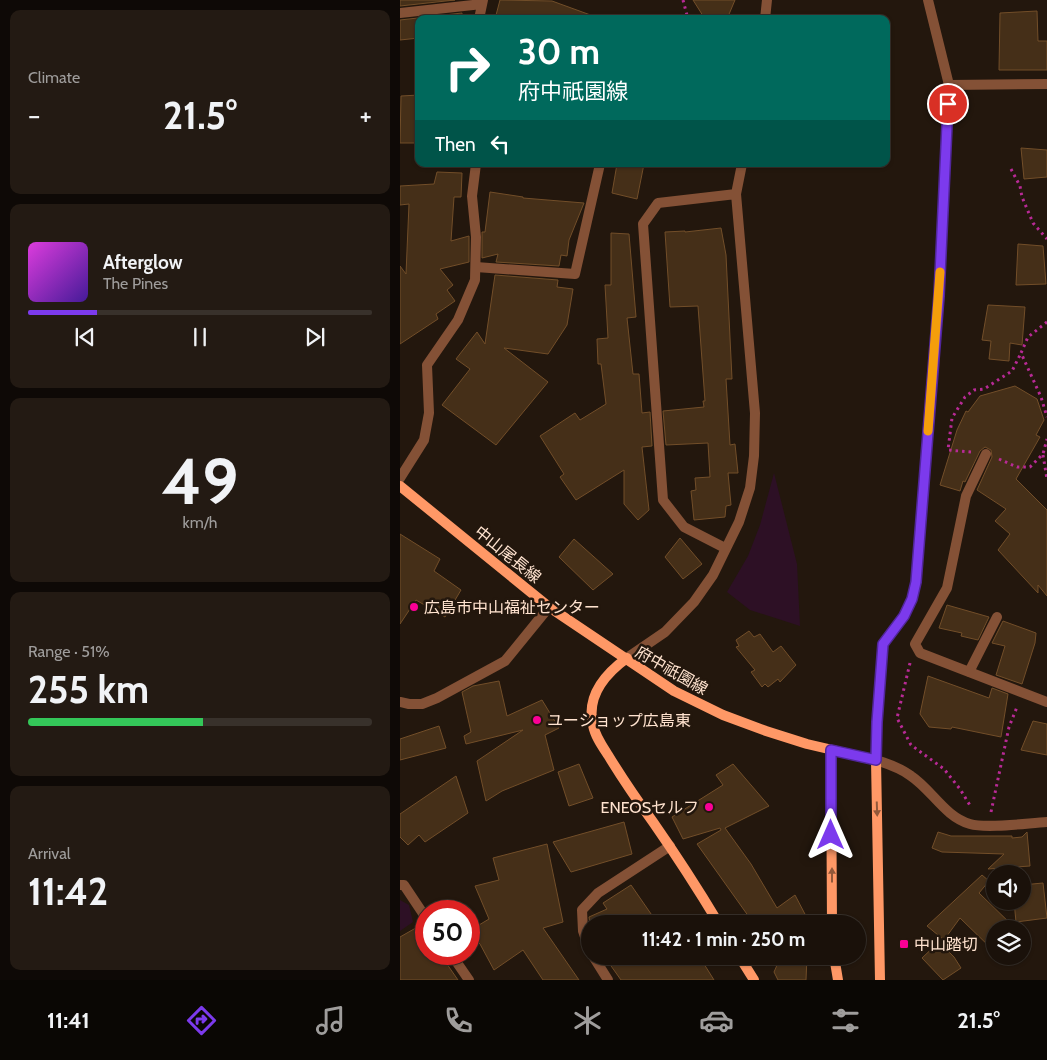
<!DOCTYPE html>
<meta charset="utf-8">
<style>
:root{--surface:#1a110a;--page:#231a13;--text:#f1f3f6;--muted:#9f9d9c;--line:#38312b;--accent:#7c3aed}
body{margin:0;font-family:Cabin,"Noto Sans JP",sans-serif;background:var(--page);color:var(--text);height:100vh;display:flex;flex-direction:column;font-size:19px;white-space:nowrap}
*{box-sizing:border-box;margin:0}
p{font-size:16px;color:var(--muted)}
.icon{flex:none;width:28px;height:28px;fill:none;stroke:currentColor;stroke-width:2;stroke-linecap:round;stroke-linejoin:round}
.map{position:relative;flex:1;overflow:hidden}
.side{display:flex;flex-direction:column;gap:10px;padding:10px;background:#0e0906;width:400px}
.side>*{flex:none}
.hud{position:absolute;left:15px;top:15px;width:475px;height:152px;border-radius:10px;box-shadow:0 1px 4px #0004,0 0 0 1px var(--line);background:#00695c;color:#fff;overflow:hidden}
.buttons{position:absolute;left:586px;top:865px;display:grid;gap:10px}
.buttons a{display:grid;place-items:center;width:45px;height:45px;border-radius:50%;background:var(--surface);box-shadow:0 1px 4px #0004,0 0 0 1px var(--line);font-size:25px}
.speed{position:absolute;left:15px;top:900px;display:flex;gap:10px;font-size:25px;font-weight:700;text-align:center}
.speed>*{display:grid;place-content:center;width:65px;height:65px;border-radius:50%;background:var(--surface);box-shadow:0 1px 4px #0004,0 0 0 1px var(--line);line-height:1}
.speed .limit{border:8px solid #d22;background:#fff;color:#111}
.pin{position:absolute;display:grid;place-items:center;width:42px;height:42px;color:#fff;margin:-21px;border:2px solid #fff;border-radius:50%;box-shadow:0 1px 5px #0007}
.me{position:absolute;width:55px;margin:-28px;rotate:0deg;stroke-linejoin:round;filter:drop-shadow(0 0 4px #0008)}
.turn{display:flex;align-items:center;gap:18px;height:105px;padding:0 20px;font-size:22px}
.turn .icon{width:65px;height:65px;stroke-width:2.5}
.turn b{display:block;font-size:35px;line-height:42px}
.then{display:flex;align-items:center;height:48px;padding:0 20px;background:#0003;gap:10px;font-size:19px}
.big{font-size:38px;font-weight:700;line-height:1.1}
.side .tile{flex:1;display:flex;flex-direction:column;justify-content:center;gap:8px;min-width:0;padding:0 18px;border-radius:10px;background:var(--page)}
.side .dial{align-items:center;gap:0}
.dial b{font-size:65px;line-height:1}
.song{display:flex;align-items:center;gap:15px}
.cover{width:60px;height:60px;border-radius:8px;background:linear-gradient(135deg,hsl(300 70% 55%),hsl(260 70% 35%))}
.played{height:5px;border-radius:2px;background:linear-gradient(90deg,var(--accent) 20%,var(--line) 20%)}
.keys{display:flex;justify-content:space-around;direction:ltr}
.heat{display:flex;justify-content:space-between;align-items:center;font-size:28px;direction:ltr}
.charge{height:8px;border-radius:4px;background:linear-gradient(90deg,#34c759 51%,var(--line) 0)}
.trip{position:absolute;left:181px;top:915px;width:285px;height:50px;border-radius:25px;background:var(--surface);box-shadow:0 1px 4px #0004,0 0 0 1px var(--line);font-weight:700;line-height:50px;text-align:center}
.tabs{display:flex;height:80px;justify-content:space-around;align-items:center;background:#0a0704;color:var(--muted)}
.tabs .icon{width:35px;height:35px}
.tabs .active{color:var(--accent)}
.tabs b{font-size:22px;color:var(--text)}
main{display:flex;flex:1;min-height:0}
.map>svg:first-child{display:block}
.green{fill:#2d1025}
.building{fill:#452f18;stroke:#724e29}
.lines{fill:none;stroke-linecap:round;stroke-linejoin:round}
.path{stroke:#b82a96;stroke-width:3;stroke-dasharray:2.5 4;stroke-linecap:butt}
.service{stroke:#845136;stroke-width:10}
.minor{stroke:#845136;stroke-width:10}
.secondary{stroke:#ff9866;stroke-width:10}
.oneway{fill:#91583a}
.route-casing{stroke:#51269a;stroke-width:12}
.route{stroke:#7c3aed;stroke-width:9}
.slow{stroke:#f59e0b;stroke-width:9}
.poi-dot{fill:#fa0095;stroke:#23170d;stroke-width:2}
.labels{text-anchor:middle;stroke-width:5;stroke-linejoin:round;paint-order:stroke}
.street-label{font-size:16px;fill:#ffe3cf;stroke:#23170d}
.poi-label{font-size:16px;fill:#ffe3cf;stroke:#23170d;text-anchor:start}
</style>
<main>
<section class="side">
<div class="tile"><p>Climate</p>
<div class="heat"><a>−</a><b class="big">21.5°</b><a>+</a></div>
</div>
<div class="tile">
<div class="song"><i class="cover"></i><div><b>Afterglow</b><p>The Pines</p></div></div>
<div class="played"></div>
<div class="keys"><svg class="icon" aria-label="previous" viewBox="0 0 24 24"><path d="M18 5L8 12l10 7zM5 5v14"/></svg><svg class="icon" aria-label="pause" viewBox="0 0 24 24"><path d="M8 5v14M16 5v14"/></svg><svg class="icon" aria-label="next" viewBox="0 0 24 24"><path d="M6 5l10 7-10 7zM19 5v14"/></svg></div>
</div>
<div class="tile dial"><b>49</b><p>km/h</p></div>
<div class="tile"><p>Range · 51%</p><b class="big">255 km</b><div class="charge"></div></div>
<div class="tile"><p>Arrival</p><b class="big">11:42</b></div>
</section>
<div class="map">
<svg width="647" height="980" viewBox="0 0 647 980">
<rect width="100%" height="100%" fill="#23170d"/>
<path class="green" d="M374 473 397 564 400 626 350 610 327 592 348 556 360 525Z
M0 900 9 905 13 922 0 931Z"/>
<path class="building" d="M0 0H55L0 6Z
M100 0 152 1 196 17V19H95Z
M293 0H335L327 19H305Z
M637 11 638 41H647V70H599L600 13Z
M62 13V19H19V38L0 40V20Z
M19 95V143H0L1 96Z
M621 148 647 150V177L624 179Z
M217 164H244L237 199 212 193Z
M37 172 62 173 61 197H54L51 241 69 236V262L40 269 53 285 47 290 55 301 36 314 38 319 0 344V266L6 274 9 204 0 205V186L34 184Z
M90 192 123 197V198L184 203 169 240 167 256 161 255 159 266 96 262 98 254 82 258V232H85Z
M321 228 326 255 332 379H326L330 445 335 444 338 473H328L331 505 326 506 325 517 294 520 291 491 296 490 295 478 310 477 308 443 266 445 263 411 304 407 303 401H305L298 306 270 307 265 232 285 231V232Z
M211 233 229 234 236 317 227 318 233 374H239L242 413 250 412 252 446 242 447 249 510 238 520 224 504V470L176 500 160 477 164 474 140 436 175 413 180 420 206 404 201 364H198L197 339 208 338 205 285H211Z
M618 244 643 246 646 284 616 285Z
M95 275 158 280 157 287 173 289 167 325 148 354 104 348 148 382 96 445 42 405 70 369 56 359 77 332 85 344Z
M588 305 625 307 622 345 610 343 609 361 589 359 591 341 582 340Z
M615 386 637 399 644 420 636 435 640 437 616 479 647 510V596L638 585V593L598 550 610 534 595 521 606 509 577 490 592 457 591 450 585 447 580 451 565 482 563 481 560 491 540 485 557 430 566 411 568 412 580 396Z
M0 534 40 559 34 571 61 590 45 617 16 600 0 624Z
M280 538 302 564 283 579 265 557Z
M174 539 213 574 193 590 159 557Z
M547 605 589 617 578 640 561 636 562 633 539 628Z
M603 621 636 633 635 643 622 684 596 675 605 646 592 643Z
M349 631 354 637 360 634 373 652 381 646 396 665 380 682 378 679 368 687 365 684 362 687 351 672 355 670 336 647 339 646 336 640Z
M528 676 589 698 592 688 608 694 601 737 552 727 551 729 529 727 520 714Z
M99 681 107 716 142 700 159 728 145 735 154 770 102 791 86 801 77 761 123 730 66 744 64 736 71 732 62 692 73 686Z
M633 721 647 724V755L621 750Z
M39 726 46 748 0 760V739Z
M179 764 193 798 169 806 158 772Z
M333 764 369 806 325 828 351 864 377 908 395 895 407 918 398 924H354L297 844 321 830 320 828 283 839 272 817 323 785 316 775Z
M56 776 68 813 25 842 19 835 8 845 0 837V814Z
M224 822 232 854 171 872 153 842Z
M538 832 551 836H612V838L622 837 627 832 630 866 588 869 604 854 542 852 532 848Z
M147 844 163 922 143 928 179 980H143L123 950 94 970 80 944 69 933V931L89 919 75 886 99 880 93 858Z
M582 875 589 881 579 893 616 929H595V952L560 918 544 940 527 926Z
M643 883 647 918 616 922 614 901H622V885Z
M231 885 258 924H190L189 917 207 909 203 903Z
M21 925 26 933V954H40L58 980H0V937Z
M539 942 554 957 561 968 543 980 522 958Z
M204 956H299L314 980H221Z
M381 956H407L406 980H378L374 972Z"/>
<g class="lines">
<path class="path" d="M283 0 288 19
M611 169 620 186 622 197 633 223 647 239
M647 322 628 337 621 353 641 397 647 417
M571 452 548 450 552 418 565 397 574 390 584 389 612 371 621 353
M643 455 647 479
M599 459 617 467H630L643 454 647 439
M510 663 497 718 511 745 544 769 560 789 571 807
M591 812 609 727 617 707"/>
<path class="service" d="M549 85 647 84
M76 267 175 274 200 164
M586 454 566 496 547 588 515 644 520 653 647 702
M569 672 597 617
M0 702 9 704H22L37 698 105 661 149 607"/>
<path class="minor" d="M528 0 549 85 539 296 516 581 512 599 504 616 483 644 477 722 476 760C488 764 501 768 511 776 532 790 545 817 570 824 587 829 628 823 647 822
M0 13 82 4
M79 19 83 0
M365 19 367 0
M0 478 24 440 29 413 27 365 58 320 75 280 76 237 72 196 76 164
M325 548 284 527 263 500 243 224 258 203 336 194
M227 658 265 632 294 602 313 575 339 522 350 488 354 456 355 413 336 194 342 164
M0 885H4L26 918
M190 952 183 931 182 910 198 893 270 846
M51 954 69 980
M193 956 208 980"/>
<path class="secondary" d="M0 486 149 607 274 691 323 715 366 731 407 744 476 760 480 980
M227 658C205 674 186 696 193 725 195 736 202 746 208 755 222 778 237 800 253 822 276 855 298 889 319 924
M431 750 432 924
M339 956 354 980
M434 956 438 980"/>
</g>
<defs><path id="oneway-solid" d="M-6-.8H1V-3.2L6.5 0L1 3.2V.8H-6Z" transform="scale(1.25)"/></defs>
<g class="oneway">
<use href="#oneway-solid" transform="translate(477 809) rotate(88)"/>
<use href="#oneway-solid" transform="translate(432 875) rotate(-90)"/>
</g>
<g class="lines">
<defs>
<path id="route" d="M431 835V750L476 760 477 722 483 644 504 616 512 599 516 582 539 296 548 104"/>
</defs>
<use href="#route" class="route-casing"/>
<use href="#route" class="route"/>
<path class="slow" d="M528 431 540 272"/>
</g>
<g class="poi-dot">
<circle cx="14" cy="607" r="5"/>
<circle cx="137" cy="720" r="5"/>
<circle cx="309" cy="807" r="5"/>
<rect x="499" y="939" width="10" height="10" rx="2.5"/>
</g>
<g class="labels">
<g class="street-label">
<text transform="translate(108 554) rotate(39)" y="6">中山尾長線</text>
<text transform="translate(272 670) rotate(30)" y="6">府中祇園線</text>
</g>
<g class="poi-label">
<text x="24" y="613">広島市中山福祉センター</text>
<text x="147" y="726">ユーショップ広島東</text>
<text x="299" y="813" text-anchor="end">ENEOSセルフ</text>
<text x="514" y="950">中山踏切</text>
</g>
</g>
</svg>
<div class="buttons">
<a><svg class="icon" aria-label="sound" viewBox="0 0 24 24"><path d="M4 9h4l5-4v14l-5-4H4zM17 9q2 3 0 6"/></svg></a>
<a><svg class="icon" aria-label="layers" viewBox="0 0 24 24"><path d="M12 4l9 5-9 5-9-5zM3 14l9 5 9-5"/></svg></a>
</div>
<div class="speed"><div class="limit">50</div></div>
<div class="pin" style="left:548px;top:104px;background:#d93025"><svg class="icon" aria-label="arrive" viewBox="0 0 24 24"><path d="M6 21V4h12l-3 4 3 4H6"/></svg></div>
<svg class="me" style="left:431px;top:835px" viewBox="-20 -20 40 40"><path d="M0-17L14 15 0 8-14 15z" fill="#7c3aed" stroke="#fff" stroke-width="4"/></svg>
<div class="trip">11:42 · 1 min · 250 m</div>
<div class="hud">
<div class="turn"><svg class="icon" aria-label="right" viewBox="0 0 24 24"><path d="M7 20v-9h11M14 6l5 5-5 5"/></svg><div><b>30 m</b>府中祇園線</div></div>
<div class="then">Then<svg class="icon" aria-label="left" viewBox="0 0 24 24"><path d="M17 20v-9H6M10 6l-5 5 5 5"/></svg></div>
</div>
</div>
</main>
<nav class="tabs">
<b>11:41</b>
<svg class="icon active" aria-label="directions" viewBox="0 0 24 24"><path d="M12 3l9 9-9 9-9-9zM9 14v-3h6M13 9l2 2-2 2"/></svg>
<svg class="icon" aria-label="music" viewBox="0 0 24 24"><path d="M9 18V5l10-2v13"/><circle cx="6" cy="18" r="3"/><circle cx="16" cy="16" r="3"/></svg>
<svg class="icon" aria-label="phone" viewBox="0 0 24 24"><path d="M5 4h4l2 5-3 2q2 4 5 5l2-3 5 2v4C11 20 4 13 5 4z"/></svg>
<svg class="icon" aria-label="climate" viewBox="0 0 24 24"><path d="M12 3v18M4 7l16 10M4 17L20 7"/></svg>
<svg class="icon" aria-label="car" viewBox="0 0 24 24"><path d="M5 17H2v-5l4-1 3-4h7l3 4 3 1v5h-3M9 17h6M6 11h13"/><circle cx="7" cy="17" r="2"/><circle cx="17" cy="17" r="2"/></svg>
<svg class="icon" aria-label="filters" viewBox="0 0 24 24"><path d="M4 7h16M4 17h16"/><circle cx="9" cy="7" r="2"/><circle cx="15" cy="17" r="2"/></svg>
<b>21.5°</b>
</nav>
